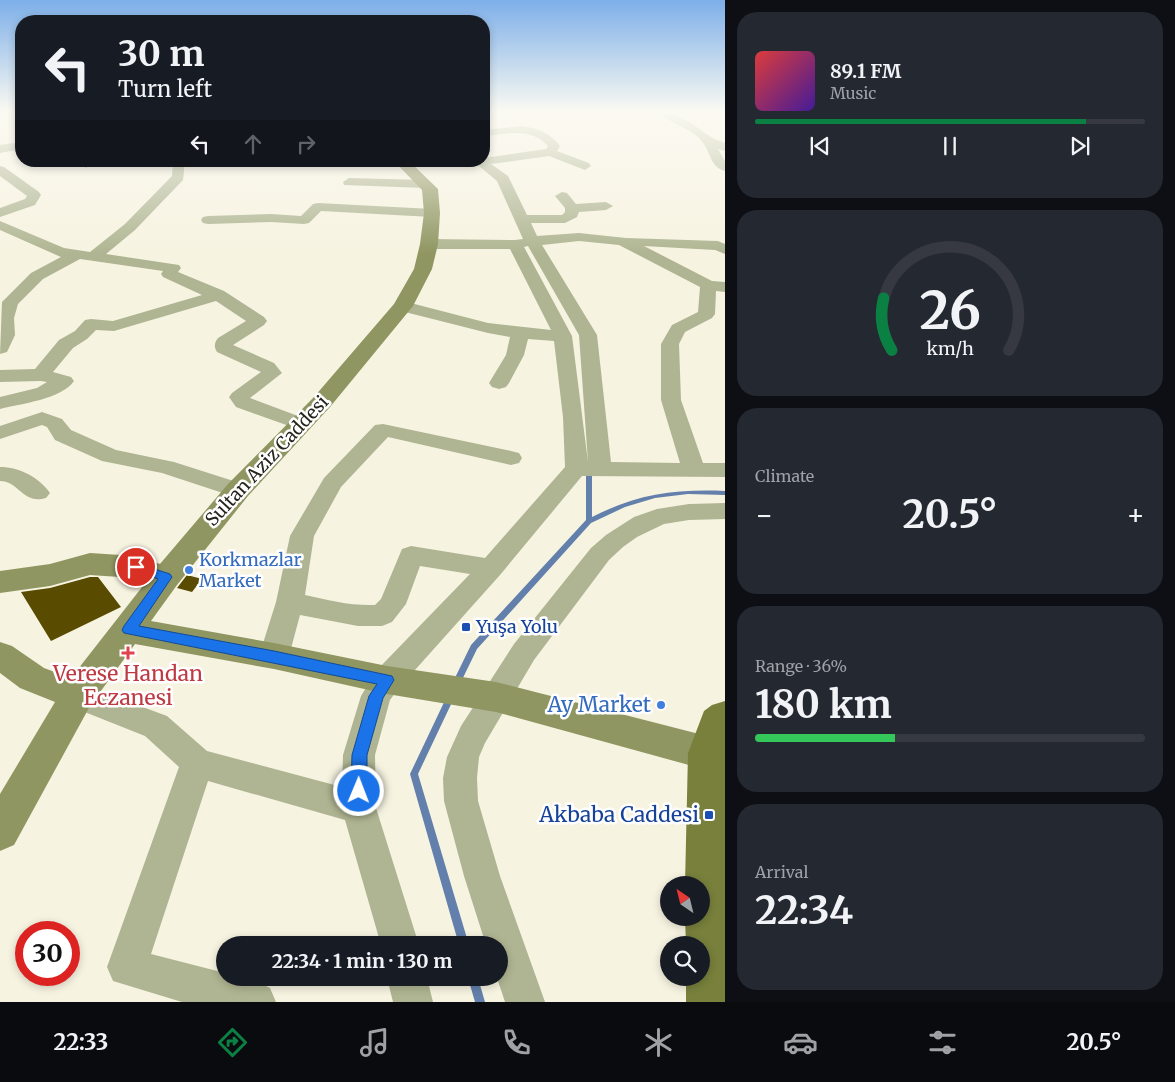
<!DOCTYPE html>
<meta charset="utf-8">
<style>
:root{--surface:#171b24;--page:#242831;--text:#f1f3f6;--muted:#9ea1a6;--line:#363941;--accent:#0b8043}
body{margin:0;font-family:Merriweather,serif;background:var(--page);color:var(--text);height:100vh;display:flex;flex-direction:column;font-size:19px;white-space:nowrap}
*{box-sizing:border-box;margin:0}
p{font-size:16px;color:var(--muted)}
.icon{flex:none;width:28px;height:28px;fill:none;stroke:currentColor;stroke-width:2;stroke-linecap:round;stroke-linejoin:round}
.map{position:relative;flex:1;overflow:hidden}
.panel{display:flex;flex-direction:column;gap:12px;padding:12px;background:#0d0f14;width:450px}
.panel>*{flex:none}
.top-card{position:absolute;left:15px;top:15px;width:475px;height:152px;border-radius:20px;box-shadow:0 2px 8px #0003;background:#171b24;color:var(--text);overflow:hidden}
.needle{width:32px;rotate:325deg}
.buttons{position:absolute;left:660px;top:876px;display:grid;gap:10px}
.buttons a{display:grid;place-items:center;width:50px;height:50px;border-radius:50%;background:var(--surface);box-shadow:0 2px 8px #0003;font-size:25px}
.speed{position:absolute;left:15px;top:921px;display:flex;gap:10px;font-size:25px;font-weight:700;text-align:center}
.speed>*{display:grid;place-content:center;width:65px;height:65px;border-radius:50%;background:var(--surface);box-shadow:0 2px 8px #0003;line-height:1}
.speed .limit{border:8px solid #d22;background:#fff;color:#111}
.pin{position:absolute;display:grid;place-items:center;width:42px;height:42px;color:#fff;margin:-21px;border:2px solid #fff;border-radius:50%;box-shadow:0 1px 5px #0007}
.me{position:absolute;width:55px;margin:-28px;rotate:1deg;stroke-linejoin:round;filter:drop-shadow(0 0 4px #0008)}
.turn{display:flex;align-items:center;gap:18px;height:105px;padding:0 20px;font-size:22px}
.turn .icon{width:65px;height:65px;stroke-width:2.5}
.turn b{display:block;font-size:35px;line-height:42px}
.lanes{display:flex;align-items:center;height:48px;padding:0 20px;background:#0003;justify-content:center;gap:25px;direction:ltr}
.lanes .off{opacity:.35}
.big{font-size:38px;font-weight:700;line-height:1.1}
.panel .widget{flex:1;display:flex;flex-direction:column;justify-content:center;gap:8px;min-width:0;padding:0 18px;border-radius:20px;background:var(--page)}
.panel .dial{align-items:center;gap:0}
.dial svg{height:130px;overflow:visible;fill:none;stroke:var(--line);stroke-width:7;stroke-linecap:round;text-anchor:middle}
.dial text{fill:var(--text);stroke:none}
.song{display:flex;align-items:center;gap:15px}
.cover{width:60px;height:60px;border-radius:8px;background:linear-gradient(135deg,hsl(0 70% 55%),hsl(260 70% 35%))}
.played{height:5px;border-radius:2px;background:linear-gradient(90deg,var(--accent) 85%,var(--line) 85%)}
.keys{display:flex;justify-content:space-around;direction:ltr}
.heat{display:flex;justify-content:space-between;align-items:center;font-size:28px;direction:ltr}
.charge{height:8px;border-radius:4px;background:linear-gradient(90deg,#34c759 36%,var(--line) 0)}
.trip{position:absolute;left:216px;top:936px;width:292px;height:50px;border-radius:25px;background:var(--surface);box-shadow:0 2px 8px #0003;font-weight:700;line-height:50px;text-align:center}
.menu{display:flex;height:80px;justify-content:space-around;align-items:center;background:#090b0e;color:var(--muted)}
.menu .icon{width:35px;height:35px}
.menu .current{color:var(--accent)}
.menu b{font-size:22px;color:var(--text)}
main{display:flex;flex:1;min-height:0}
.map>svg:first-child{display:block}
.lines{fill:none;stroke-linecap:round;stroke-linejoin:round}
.stream{fill:#6380ac;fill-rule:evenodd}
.building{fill:#594c00}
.street{fill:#afb592;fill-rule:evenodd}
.secondary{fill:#8f9661;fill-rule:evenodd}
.primary{fill:#78803c;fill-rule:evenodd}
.route{fill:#1a73e8;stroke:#114b97}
.shop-dot{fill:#3f7fe0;stroke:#fff;stroke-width:2}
.transit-dot{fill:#1a4fb4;stroke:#fff;stroke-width:2}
.health-dot{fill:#e0444e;stroke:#fff;stroke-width:2}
.labels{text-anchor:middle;stroke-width:5;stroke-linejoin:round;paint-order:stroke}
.street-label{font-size:18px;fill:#25241d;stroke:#fff}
.shop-label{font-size:18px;fill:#366cbe;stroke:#fff;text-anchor:start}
.transit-label{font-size:18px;fill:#164399;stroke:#fff;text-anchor:start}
.near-health-label{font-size:21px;fill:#be3a42;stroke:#fff}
.near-shop-label{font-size:21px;fill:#366cbe;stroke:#fff;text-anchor:end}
.near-transit-label{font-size:21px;fill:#164399;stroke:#fff;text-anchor:end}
</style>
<main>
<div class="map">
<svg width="725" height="1002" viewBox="0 0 725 1002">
<rect width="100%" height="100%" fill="#f7f3e1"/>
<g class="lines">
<path class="stream" d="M589 466 592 468V517C637 494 675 489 725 491V495L688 494 655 498 625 507 591 523 477 649 459 686 456 687 453 686 452 684 471 645 586 520V468Z
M450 695 453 696 454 698 418 774 469 945H459L410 774 447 696Z
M468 978H478L485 1002H475Z"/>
</g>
<path class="building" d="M187 575 202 579 192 592 177 588Z
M90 577H98L121 607 51 641 21 592 50 588Z"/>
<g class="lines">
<path class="street" d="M660 113C690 113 699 135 725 143V151L718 149 725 161V171C711 167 711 155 704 144 694 128 672 126 660 113Z
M522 126C538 128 550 133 560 146L557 151 589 163 591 166 585 170 549 156 491 164 508 176 527 215H562L565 212V208L555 196 562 192 567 193 576 204 606 202 613 206 606 210 579 212 577 217 565 223H531L537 236 579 233 626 238 718 241 725 244V254L715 250 644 246 712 281 725 282V292L716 291 715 314 712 318 685 332 679 344 681 400 703 463H725V477L582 476 500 575 398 689 390 700 375 755 376 808 419 945H381L345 820 208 781 151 954 225 973V978C242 978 255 981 270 988L276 1002H182L113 981 107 967 179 767 145 736 67 705 63 696 67 687 78 683 167 716 207 751 342 787 343 755 361 696 376 671 470 574 420 566 406 604 392 622 382 626H358L300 615 289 656 284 664 274 668 264 664 259 656 276 602 290 536 324 478 375 425 383 424 511 451 519 453 522 458 519 463 511 465 388 437 341 487 314 536 305 595C328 600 351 606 375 605L381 599 402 549 411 546 485 558 565 467 563 417 554 341 528 339 524 355 509 383 506 387 499 389 492 387 489 383 506 355 510 337 488 333 397 310 394 306 397 302 403 301 488 323 551 330 510 249H429L424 247 421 244 424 241 429 239 515 240 523 239 497 181 473 161H484V158L546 149 548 146C531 127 506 134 484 136V130ZM579 241 619 245 700 287 698 312 672 325 661 344V400L680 463 611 462 597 335 542 245ZM528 246 579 335 588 462 572 336 524 247Z
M21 142V149L0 153V145Z
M76 161H90L92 164 86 168Z
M173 161H185L183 180 135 230 106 254 179 265 181 268 178 272 224 291 264 317 267 321 264 325 233 345 274 363 282 373 250 398 306 419 310 423 306 427 299 429 292 427 236 407 229 397 232 393 261 372 217 352C214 347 214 343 218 338L246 321 216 301 114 331 96 330 87 339 73 348 53 372 71 377 74 381C62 399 20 404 0 409V397L37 388 47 382 41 381 0 382V370L35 369 59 340 75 331 85 320 91 319 113 321 202 295 163 277 161 274 163 271 80 259 43 279 18 304 14 318 15 335 7 352 0 354 2 302 31 273 61 257 0 230V221L64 248 90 252 125 224 172 176Z
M0 166 4 167 39 192 41 195 35 205 0 217V208L25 199 27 196 0 176Z
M349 178 426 180 432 184 426 188 344 185 343 182Z
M318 203 432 209 439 213 432 217 321 211 309 223 304 224 271 222 208 224 203 223 201 220 203 217 208 216 271 214 301 216 313 204Z
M42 412 62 419 71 430 116 450 174 462 246 485 250 490 246 495 238 498 162 473 102 461 55 440 47 427 42 425 0 439V426Z
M0 467C19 467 39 477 50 493L46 498C23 505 19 481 0 481Z
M725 503V519L689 520 664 524 637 537 623 547 609 560 534 660 485 743 479 757 477 778 478 801 500 876 545 1002H505L497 978H500V945H486L464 876 444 801 443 778 447 757 461 726 514 644 591 548 606 535 634 517 657 509 689 504Z
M387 978H427L433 1002H393Z"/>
<path class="secondary" d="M394 161H409L438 189 440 213 438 244 432 269 413 306 330 407 248 496 177 585 151 621 274 643 387 666 496 682 707 736 720 741 725 751 720 765 707 770 496 712 387 694 274 669 135 644 90 706 14 845 0 851V794L55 702 20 688 0 673V642L12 646 44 668 71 678 146 582 134 578 90 575 50 586 0 593V571L50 564 90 553 136 556 160 564 228 484 314 397 394 304 414 269 420 244 424 213 422 190Z"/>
<path class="primary" d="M725 701V1002H686V978H701V945H686L685 918H701V885H685L688 753 704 711 712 705Z"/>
</g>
<linearGradient id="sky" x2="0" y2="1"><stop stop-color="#7dafe9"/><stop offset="0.44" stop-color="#fbfaf2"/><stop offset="1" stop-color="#fbfaf2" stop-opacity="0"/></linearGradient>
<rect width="725" height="254" fill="url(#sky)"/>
<path class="route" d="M136 563 170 574 172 577 139 626 274 651 392 676 394 680 383 698 367 755V791L365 796 359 798 353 796 351 791 352 755 369 696 377 684 124 633 122 630 124 626 158 579 132 570 130 567 132 564Z"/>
<g class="shop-dot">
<circle cx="189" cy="570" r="5"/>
<circle cx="661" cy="705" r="5"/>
</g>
<g class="transit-dot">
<rect x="461" y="622" width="10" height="10" rx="2.5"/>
<rect x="704" y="810" width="10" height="10" rx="2.5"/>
</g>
<path class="health-dot" d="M125.5 645.5h5v5h5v5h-5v5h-5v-5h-5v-5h5z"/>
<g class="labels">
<g class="street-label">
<text transform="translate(267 461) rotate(-47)" y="6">Sultan Aziz Caddesi</text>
</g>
<g class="shop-label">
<text x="199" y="566">Korkmazlar<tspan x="199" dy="21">Market</tspan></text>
</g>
<g class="transit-label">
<text x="476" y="633">Yuşa Yolu</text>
</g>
<g class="near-health-label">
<text x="128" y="681">Verese Handan<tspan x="128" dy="24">Eczanesi</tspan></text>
</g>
<g class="near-shop-label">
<text x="651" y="712">Ay Market</text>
</g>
<g class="near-transit-label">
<text x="699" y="822">Akbaba Caddesi</text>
</g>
</g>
</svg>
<div class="buttons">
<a><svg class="needle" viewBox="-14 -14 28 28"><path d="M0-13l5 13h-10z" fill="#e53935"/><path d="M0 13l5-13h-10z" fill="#9ea1a6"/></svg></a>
<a><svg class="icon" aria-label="search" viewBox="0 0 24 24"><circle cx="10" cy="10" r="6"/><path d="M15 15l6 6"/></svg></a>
</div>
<div class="speed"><div class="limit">30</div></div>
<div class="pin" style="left:136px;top:567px;background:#d93025"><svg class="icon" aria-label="arrive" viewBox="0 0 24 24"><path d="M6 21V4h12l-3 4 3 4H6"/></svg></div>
<svg class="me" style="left:359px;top:791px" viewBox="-20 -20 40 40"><circle r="17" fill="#1a73e8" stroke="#fff" stroke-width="3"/><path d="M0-11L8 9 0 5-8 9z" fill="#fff"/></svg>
<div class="trip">22:34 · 1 min · 130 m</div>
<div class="top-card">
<div class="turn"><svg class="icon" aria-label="left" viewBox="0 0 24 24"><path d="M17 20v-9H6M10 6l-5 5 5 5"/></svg><div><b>30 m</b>Turn left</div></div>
<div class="lanes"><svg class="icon" aria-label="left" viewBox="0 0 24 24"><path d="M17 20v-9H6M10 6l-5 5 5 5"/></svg><svg class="icon off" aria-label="ahead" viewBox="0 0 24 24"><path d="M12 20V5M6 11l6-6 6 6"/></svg><svg class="icon off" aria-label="right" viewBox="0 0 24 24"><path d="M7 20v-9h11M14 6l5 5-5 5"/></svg></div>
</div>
</div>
<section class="panel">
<div class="widget">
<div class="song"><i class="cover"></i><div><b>89.1 FM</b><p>Music</p></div></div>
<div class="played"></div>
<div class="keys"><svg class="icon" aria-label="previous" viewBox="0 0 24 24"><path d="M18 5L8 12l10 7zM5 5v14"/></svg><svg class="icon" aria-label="pause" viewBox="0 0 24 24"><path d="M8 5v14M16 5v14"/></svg><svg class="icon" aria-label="next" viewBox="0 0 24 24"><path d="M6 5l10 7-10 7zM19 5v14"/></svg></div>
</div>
<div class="widget dial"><svg viewBox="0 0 100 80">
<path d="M14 69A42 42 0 1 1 86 69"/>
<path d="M14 69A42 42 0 0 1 9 37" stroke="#0b8043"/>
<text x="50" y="56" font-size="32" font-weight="700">26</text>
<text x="50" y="72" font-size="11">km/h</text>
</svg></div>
<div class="widget"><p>Climate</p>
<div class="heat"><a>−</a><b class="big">20.5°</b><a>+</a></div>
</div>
<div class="widget"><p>Range · 36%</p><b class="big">180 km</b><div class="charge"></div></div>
<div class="widget"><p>Arrival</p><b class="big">22:34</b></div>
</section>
</main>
<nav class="menu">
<b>22:33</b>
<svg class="icon current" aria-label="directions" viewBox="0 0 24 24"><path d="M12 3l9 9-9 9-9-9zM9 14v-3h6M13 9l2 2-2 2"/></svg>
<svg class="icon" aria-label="music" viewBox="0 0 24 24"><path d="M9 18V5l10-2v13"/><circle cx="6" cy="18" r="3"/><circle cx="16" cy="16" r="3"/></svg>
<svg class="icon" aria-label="phone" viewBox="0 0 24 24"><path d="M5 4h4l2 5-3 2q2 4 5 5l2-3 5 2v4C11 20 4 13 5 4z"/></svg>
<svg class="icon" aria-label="climate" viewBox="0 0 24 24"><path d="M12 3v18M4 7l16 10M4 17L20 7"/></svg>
<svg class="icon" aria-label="car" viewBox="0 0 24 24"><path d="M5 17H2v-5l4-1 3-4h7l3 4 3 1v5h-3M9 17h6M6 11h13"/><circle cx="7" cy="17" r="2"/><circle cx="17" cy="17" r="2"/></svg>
<svg class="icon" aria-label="filters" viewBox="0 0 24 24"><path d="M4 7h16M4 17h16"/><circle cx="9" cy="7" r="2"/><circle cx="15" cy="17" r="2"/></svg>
<b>20.5°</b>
</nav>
